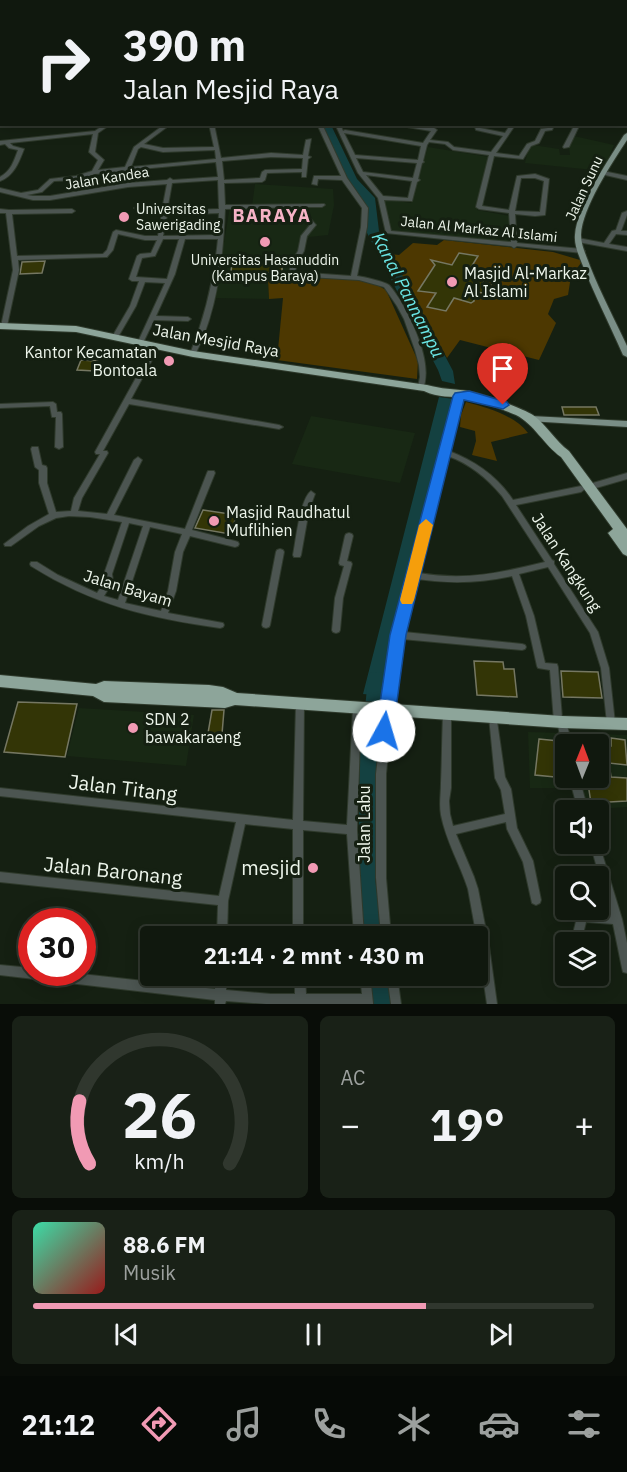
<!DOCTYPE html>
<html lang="id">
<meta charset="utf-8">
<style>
:root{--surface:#10180e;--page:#192117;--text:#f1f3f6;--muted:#9ca09e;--line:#30372e;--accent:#f19ab4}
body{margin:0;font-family:"IBM Plex Sans",sans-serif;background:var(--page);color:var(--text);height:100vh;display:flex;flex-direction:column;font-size:22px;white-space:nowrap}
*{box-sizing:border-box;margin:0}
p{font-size:20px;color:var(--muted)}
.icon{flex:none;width:33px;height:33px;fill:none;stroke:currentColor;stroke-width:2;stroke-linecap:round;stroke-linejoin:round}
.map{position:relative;height:1004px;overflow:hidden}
.details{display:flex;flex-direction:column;gap:12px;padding:12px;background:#090d08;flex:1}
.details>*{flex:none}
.banner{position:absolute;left:0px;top:0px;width:627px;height:126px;box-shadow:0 3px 15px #0003,0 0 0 2px var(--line);background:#10180e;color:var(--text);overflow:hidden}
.needle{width:39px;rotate:1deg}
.controls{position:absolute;left:555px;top:734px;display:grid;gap:12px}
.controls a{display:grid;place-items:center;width:54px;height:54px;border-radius:6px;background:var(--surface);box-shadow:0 3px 15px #0003,0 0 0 2px var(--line);font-size:30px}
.speed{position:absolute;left:18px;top:908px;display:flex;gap:12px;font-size:30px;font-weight:700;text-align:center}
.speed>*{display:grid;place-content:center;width:78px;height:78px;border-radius:50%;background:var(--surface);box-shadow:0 3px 15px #0003,0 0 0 2px var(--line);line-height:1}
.speed .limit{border:9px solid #d22;background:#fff;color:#111}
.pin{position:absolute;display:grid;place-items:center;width:51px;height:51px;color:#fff;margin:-62px -26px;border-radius:50% 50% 50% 0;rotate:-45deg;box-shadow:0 0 6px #0007}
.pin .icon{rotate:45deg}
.me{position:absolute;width:66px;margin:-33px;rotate:6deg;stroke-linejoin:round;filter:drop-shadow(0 0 4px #0008)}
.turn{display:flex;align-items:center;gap:21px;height:126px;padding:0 24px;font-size:27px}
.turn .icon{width:78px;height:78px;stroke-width:2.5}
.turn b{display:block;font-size:42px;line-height:51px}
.big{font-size:45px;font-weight:700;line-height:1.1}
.details .card{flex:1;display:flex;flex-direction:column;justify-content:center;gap:9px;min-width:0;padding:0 21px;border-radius:9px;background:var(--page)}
.details .dial{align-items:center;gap:0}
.dial svg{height:156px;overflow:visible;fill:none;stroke:var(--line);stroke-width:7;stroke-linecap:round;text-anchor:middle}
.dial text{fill:var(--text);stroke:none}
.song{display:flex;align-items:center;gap:18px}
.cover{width:72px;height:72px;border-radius:9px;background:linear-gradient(135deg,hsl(160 70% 55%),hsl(0 70% 35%))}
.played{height:6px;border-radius:3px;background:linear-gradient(90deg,var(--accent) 70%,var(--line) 70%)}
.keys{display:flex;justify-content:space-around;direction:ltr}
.heat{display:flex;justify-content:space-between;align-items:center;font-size:33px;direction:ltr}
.details .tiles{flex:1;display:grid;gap:12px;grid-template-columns:1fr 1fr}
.card:last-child{grid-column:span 2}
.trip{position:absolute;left:140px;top:926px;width:348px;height:60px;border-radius:6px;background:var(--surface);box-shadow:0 3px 15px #0003,0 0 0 2px var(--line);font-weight:700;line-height:60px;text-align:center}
.menu{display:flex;height:96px;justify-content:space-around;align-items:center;background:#060a06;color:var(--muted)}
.menu .icon{width:42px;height:42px}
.menu .on{color:var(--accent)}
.menu b{font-size:27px;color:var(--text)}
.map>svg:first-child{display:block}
.built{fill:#182814;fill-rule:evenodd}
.green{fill:#4d3801}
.water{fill:#144141}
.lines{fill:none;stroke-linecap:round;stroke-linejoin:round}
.river{fill:#144141;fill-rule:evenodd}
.building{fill:#333506;stroke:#757762;stroke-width:1.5}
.minor-casing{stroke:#2f3a2c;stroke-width:2}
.major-casing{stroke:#2f3a2c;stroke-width:2}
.highway-casing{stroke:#2f3a2c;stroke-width:2}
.minor{fill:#4c5551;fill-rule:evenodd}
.major{fill:#7a8e86;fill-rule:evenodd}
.highway{fill:#8da59a;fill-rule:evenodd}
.route{fill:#1a73e8;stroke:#114b97;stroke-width:1.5}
.slow{fill:#f59e0b}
.poi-dot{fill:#f19ab4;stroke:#152012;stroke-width:2}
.labels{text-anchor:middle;stroke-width:6;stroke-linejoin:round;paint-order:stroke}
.far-street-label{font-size:14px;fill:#edf5eb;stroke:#152012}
.far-poi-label{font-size:14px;fill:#edf5eb;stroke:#152012;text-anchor:start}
.poi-label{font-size:16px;fill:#edf5eb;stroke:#152012;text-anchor:start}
.street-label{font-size:16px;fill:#edf5eb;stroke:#152012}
.far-district-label{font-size:18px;font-weight:bold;letter-spacing:1.5px;fill:#f5b3c6;stroke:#152012}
.water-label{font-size:18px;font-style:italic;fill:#6ae6e6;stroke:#152012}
.near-street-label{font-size:20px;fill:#edf5eb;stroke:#152012}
.near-poi-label{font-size:20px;fill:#edf5eb;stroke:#152012;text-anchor:end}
</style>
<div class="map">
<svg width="627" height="1004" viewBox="0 0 627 1004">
<rect width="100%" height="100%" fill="#152012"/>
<path class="built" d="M574 136 614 145 603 171 525 163 529 147 533 145 559 149 560 155H570L569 147Z
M428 147 489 157 477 210 510 216 509 245 389 231 384 199 411 203Z
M255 184 333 189 334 205 328 235 309 237 296 256 290 278 268 279 269 299 215 298 230 206H252Z
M311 416 415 433 400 483 292 464Z
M79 708 194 715 186 766 67 756Z
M528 732 627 735V807L582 810 571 788H530ZM566 744H598V777H566Z"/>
<path class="green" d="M444 240 553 252 580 260 581 263 571 276 568 295 554 299 548 314 556 323 539 360 460 340 447 358 390 254 399 255 413 243 437 245Z
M290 278C319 279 361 273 386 290L418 361 417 379 277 360 283 298 269 299 268 279Z
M466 402C488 408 514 415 528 433L491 442 497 461 472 455 476 441 475 431 460 427 461 415Z"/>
<path class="water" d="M321 125H331L357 179 375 198 379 231 453 371 455 384 442 381 438 370 366 231 364 202 346 178Z
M439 397 454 399 388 661 384 696 363 694Z
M360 722 379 723 375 877 382 936H362L358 903Z
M368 975H387L391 1004H371Z"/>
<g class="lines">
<path class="river" d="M376 672 382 673 384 678 378 739 376 744 370 746 364 744 362 739 368 678 370 673Z"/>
</g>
<path class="building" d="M459 253 478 256 470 269 488 273 483 283 491 285 489 291 486 294 474 291V301L471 303 454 298 446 311 427 307 436 293 418 291 435 265 431 260 452 265Z
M45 261 42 273 20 274 22 262Z
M232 263 282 264V273L231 272Z
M81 360 98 361 95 371 77 370Z
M562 407H596L599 415H564Z
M203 510 237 515 230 534 195 528Z
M474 661 503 662 504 669H514L517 697 477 695Z
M561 671 598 672 602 698 563 697Z
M18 702 77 704 65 757 4 752Z
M212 710H224L222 734 208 733Z
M611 738 625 740 627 765 609 763 611 777 627 778V801L591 803 587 777H598V746H611Z
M539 739 559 741 564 749 565 778 535 775Z"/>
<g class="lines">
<defs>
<path id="minor" d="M32 0H36L35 2H31Z
M69 0H73L72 2H68Z
M88 0H92L91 2H87Z
M132 0H136L135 2H131Z
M149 0H153L152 2H148Z
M173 0H177L176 2H171Z
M228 0H232L231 2H227Z
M238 0H242V2H238Z
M261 0H265V2H261Z
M275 0H279L280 2H276Z
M448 0H452V2H448Z
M476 0H480L481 2H477Z
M492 0H496L497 2H493Z
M521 0H525V2H521Z
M535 0H539V2H535Z
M566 0H570V2H566Z
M0 9H2V11H0Z
M626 27H627V29H626Z
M0 33H2V36H0Z
M0 52H2V55H0Z
M0 74H2V78H0Z
M0 84H2V86H0Z
M0 102H2V104H0Z
M105 124H111L98 133 95 152 104 160 98 170 125 167 134 147 165 124H171L144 144 163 148 214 147 209 124H214L221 158 271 153 303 155 306 140 311 139 308 156 311 157 308 159 306 177H302V172L267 173 265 180 262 182 224 183 225 205 324 204 325 205 322 207H304L308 216 316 225 307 236 304 251 297 263 295 272 351 276 361 227 362 208 342 180 318 179 317 185 312 184 314 176H341L317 124H322L347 178 368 208 367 227 357 276C364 277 383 281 389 285 393 289 397 296 400 300 413 323 433 363 423 389H419L418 387 420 377 419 365 415 350 404 319 397 306 384 287 359 280 292 276 289 274 291 263 298 251 301 236 310 225 302 216 299 207 225 209C223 257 218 310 195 355H191L190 354C205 317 214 279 218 239H185L175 274 156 316 188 317 191 319 188 321 154 320 142 345H138L137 344 165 283 145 282 136 306 118 337 115 339 112 337 130 306 139 281H132L129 279 137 256 140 254 151 253 157 240H145L118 234 113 250 107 257 18 260 19 270 7 326 4 328 2 327 1 326 13 270 6 213H0V209L9 210 72 209 75 211 72 213 12 214 17 256 103 254 107 250 113 232 116 230 145 236H158L162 213 137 210 134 208 137 206 162 210 167 184 128 187 50 200H33L0 192V188L21 193 38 190 50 179 76 176 92 171 98 160 89 152 93 134 10 143 13 146 24 149C19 162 14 176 0 181V177C11 171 14 161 18 150L9 148 5 144 0 145V141L95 131ZM141 147 163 152 215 150 216 159 131 167 138 149ZM271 157 303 158 302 169 265 170 262 172 260 178 224 180 222 161ZM216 162 218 177 173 180 170 178 167 180 128 183 50 196H33L27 195 42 192 54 181 77 180 95 174 125 171 127 172 130 170ZM218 180 219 209 167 211 172 183ZM219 213 218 235 163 236 167 215ZM163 239H179L167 279 136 277 142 258 155 256Z
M335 124H340L343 131 345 130 423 143 431 131 389 124H405L434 128 437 130 430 140 448 142 454 147 491 152 503 136 476 130 474 124H479L480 128 505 133 511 124H516L496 153 519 156 527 144 535 141 541 129 548 128 550 124H555L552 130 545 131 539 143 531 146 523 159 494 156 482 206 509 210 517 176 535 174 549 179 545 215 535 216 515 214 517 243 582 249 585 251 582 253 517 246 514 248 511 246 386 233 378 198 358 173ZM344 133 421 146 418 160 355 155ZM429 142 445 144 453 150 489 155 476 207 479 209 509 213 511 242 391 231 384 200 412 201 417 182 420 180 418 179 422 163 424 162 423 161 427 145ZM356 158 417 163 413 178 363 172ZM366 175 412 181 408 198 383 196ZM521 178H535L544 181 540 212 515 211Z
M575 124H580L569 147 564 148 563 147Z
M603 171 627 176V180L601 174 600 173Z
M627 211V215L621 231H627V235L616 234 609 244 627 247V251L578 242 575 240 578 238 604 243 612 231 616 230 622 213Z
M156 345 159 347 131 399 279 425 283 427 279 429 129 404 103 451H107L108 453 82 498 78 511 107 514 134 460 138 457 142 460 114 515 185 529 207 473 208 471H214L215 473 192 530 235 541 238 542 239 544 238 546 235 547 190 536 183 552 176 591 168 613 223 623 224 625 223 627 220 628C149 618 93 605 31 566L30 564 31 562H37L58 575 97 593 105 581 104 574 122 522 90 517 69 516 56 518 39 526 11 546H5L4 544 28 526 49 514 39 483V470L35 467 31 449 32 447H38L42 465 46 466 47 468V483L56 512 71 511 74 498 100 454H96L95 452 153 347ZM129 523 143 526 118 600 104 596 113 581 112 574ZM150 527 182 534 175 552 168 591 161 611 125 603Z
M457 394H461L462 396 449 451C475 461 497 476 513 500L581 486 585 489 581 492 516 505 552 560 554 561V564L598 632 609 668 615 723 614 726 611 727 608 726 607 723 601 668 590 633 548 567 519 574 534 616 545 663 557 664 558 667 562 718 565 719 566 722 572 744H566V747L562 744 558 726 555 725 554 722 550 670 538 668 537 666 526 616 512 576C480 583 450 584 417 579L404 632 522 644 525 645 526 647 525 649 522 650 402 639 397 660 386 774V878L391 936H381L376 878V774L389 660 395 637 394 635 396 632 410 577 409 575 411 573ZM448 456C470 464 487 478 502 496L545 562C500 573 465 581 419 573Z
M53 402 56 404 57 412H61L62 414 63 447 59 449 55 447 56 417H52L50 406 0 408V404Z
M627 473V479L589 490 585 487 586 485Z
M311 491 315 494 309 510 301 555 300 557H294L293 555C296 540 300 499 311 491Z
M349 533 352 534 353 536 347 561 351 562 352 564 343 598 340 630 339 632 336 633 333 632 332 630 335 598 344 566 340 565 339 563 345 536 346 534Z
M280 549 283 550 284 552 270 625 269 627 266 628 263 627 262 625 276 552 277 550Z
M300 700 303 701 304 704 303 821 347 825 353 708 354 705 357 704 360 705 361 708 357 830 364 936H354L347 834 303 830V936H293V829L245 824 228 901 227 936H217L218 905 0 882V872L219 896 236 822 0 796V788L293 820 296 704 297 701Z
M447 710 450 711 451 714V788L449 801 450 814 453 826 505 814 501 790 495 778 489 717 490 714 493 713 496 714 505 777 511 789 517 828 533 861 541 900 540 903 536 905 532 903 523 862 507 829 506 822 456 834 474 877 478 889 489 946 497 1004H487L483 977 474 975H477V966H482L468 889C460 864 446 841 441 815 439 804 441 794 441 783 442 760 442 737 443 714L444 711Z
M569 777H579L588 810H578Z
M598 840 622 919 627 943V973L623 972 622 968 613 924 586 922 581 942H571L578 913 582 912 610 914 590 843H598Z
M0 965 32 968V972H64L215 989 216 975H226V990L271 994H295V975H305L306 994H362L360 975H370L373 1003V1004H266L226 1001 225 1004H215V1000L0 975Z
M387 975H397L401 1004H391Z"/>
<path id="major" d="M627 133V140C612 163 582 208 581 235 581 246 587 257 590 266 601 294 615 320 627 346V357L623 355C610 325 595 296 583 266 579 256 574 245 575 235 577 206 609 159 624 135Z
M531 416 627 421V427L528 421 527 419Z"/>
<path id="highway" d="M0 323 76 326 193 351 427 385C441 389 454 389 468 391 483 394 520 407 533 415 547 425 555 441 569 451L627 529V556L623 554 608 533 613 529 561 457C544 445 534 424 516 415 501 409 482 401 466 398 452 396 438 398 424 391L193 357 76 332 0 329Z
M0 675 96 684 104 681 209 685 223 687 237 693 562 716 627 718V730L562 728 235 705 225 708 104 702 93 696 0 687Z"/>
</defs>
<use href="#minor" class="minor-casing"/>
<use href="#major" class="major-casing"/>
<use href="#highway" class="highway-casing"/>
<use href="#minor" class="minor"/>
<use href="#major" class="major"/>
<use href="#highway" class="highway"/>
</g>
<path class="route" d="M469 391 507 402 509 405 503 409 464 400 406 635 393 731 390 736 384 738 379 736 376 731 390 635 453 396 455 393Z"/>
<path class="slow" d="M426 519 433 525 414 600 412 604H402L400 600 419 525Z"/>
<g class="poi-dot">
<circle cx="124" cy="217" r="6"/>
<circle cx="265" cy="242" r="6"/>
<circle cx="452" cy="282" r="6"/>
<circle cx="169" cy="361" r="6"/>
<circle cx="214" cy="521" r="6"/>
<circle cx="133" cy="728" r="6"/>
<circle cx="313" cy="868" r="6"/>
</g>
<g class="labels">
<g class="far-street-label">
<text transform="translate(107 178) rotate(-9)" y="5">Jalan Kandea</text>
<text transform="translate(584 188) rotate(-65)" y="5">Jalan Sunu</text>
<text transform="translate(479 229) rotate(6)" y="5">Jalan Al Markaz Al Islami</text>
</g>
<g class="far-poi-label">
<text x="136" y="214">Universitas<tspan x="136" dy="16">Sawerigading</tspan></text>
<text x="265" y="265" text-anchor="middle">Universitas Hasanuddin<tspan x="265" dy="16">(Kampus Baraya)</tspan></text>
</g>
<g class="poi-label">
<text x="464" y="279">Masjid Al-Markaz<tspan x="464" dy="18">Al Islami</tspan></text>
<text x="157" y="358" text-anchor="end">Kantor Kecamatan<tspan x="157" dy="18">Bontoala</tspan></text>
<text x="226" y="518">Masjid Raudhatul<tspan x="226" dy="18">Muflihien</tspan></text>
<text x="145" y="725">SDN 2<tspan x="145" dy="18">bawakaraeng</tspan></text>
</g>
<g class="street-label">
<text transform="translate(216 340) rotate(10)" y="6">Jalan Mesjid Raya</text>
<text transform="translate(567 562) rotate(57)" y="6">Jalan Kangkung</text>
<text transform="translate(128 588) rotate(17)" y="6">Jalan Bayam</text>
<text transform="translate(364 824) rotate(-90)" y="6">Jalan Labu</text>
</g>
<g class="far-district-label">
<text x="272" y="222">BARAYA</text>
</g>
<g class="water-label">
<text transform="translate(408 295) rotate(63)" y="6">Kanal Pannampu</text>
</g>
<g class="near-street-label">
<text transform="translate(123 788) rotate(7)" y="7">Jalan Titang</text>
<text transform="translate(113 871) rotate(6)" y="7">Jalan Baronang</text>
</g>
<g class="near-poi-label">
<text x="301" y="875">mesjid</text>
</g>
</g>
</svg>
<div class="controls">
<a><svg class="needle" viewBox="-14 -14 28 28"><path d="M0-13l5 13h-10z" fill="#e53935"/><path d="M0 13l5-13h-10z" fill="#9ca09e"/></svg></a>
<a><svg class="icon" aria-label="sound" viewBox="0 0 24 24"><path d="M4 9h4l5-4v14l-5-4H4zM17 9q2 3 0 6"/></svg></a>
<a><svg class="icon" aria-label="search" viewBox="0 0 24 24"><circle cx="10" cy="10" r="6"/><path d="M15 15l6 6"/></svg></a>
<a><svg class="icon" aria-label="layers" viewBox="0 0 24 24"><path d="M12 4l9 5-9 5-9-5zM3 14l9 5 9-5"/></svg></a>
</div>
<div class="speed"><div class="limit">30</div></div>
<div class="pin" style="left:503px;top:405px;background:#d93025"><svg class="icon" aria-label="arrive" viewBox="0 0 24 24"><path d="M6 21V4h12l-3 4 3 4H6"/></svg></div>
<svg class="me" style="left:384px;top:731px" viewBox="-20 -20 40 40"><circle r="19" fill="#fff"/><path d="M0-13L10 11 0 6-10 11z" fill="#1a73e8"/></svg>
<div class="trip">21:14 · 2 mnt · 430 m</div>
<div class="banner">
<div class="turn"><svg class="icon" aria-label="right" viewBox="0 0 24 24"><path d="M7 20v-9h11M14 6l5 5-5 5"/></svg><div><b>390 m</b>Jalan Mesjid Raya</div></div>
</div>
</div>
<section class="details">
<div class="tiles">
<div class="card dial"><svg viewBox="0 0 100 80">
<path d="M14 69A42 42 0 1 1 86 69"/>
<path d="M14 69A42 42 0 0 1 9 37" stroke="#f19ab4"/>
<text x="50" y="56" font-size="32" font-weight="700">26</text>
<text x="50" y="72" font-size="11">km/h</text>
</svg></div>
<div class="card"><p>AC</p>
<div class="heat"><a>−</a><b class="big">19°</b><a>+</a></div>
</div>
<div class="card">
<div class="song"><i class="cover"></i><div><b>88.6 FM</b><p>Musik</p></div></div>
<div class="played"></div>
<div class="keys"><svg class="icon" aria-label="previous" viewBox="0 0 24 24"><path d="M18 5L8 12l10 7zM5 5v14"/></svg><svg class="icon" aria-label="pause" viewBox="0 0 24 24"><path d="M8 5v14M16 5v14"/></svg><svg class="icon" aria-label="next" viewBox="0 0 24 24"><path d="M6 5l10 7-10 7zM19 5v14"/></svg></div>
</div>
</div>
</section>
<nav class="menu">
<b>21:12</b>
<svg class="icon on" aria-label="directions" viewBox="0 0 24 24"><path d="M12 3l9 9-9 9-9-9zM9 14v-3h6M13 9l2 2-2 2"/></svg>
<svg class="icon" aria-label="music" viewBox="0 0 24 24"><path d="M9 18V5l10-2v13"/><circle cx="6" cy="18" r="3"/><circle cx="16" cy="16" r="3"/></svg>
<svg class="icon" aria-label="phone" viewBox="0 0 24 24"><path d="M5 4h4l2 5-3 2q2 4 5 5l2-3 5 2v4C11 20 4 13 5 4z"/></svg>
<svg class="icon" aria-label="climate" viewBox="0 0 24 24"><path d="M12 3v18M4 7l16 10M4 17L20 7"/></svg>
<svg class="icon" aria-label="car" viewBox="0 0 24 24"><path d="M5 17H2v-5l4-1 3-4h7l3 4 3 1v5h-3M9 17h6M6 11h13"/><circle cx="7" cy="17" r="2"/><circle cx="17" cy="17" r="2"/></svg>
<svg class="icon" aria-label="filters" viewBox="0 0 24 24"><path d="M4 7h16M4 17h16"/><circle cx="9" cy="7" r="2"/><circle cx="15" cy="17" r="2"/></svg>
</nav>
